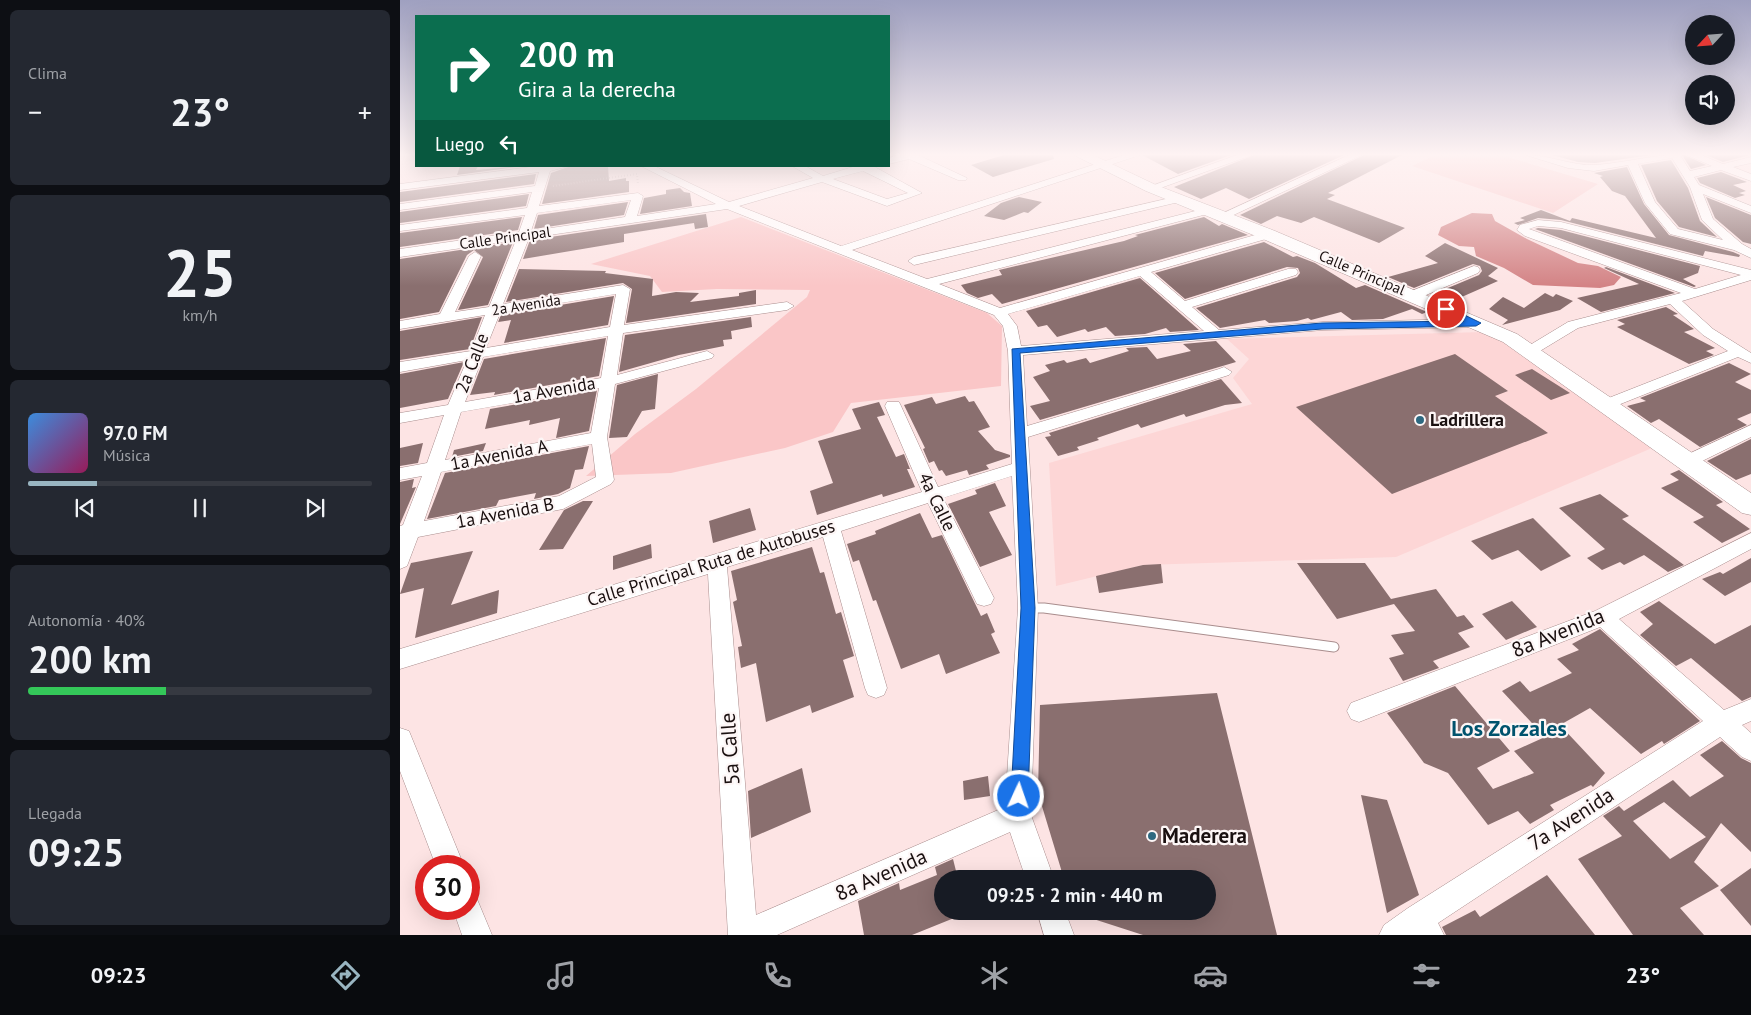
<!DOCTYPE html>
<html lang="es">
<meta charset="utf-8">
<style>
:root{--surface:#171b24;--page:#242831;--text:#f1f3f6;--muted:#9ea1a6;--line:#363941;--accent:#99b5c1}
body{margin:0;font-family:"PT Sans",sans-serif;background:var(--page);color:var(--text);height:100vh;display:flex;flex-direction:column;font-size:19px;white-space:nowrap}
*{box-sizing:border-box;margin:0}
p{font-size:16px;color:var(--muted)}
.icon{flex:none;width:28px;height:28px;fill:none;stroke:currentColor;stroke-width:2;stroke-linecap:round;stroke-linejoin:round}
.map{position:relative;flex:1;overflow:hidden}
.sheet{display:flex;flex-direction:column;gap:10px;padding:10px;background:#0d0f14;width:400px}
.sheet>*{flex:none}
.top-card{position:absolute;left:15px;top:15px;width:475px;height:152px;border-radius:0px;box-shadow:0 5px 20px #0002;background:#0b6e4f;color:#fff;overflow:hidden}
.needle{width:32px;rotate:244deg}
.tools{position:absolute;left:1285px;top:15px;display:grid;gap:10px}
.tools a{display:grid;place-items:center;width:50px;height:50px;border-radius:50%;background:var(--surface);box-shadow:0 5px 20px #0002;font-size:25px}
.speed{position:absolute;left:15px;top:855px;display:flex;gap:10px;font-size:25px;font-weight:700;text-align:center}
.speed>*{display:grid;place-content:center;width:65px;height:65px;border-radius:50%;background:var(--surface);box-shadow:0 5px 20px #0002;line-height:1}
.speed .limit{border:8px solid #d22;background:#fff;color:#111}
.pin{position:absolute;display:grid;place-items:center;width:42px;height:42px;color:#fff;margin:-21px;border:2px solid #fff;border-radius:50%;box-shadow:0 1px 5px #0007}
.me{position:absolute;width:55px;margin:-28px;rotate:3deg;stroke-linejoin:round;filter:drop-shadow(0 0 4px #0008)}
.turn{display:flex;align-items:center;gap:18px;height:105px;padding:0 20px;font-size:22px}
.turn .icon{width:65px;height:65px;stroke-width:2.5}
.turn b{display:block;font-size:35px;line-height:42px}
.then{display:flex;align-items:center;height:48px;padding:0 20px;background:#0003;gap:10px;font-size:19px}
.big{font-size:38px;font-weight:800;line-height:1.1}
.sheet .widget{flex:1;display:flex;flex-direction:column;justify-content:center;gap:8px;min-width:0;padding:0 18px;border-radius:8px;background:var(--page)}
.sheet .dial{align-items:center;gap:0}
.dial b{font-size:65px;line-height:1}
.song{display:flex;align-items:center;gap:15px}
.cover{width:60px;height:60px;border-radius:8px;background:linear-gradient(135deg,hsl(210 70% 55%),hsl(330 70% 35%))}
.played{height:5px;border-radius:2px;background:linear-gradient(90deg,var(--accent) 20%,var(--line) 20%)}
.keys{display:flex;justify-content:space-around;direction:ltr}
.heat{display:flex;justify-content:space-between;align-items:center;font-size:28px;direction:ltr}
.charge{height:8px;border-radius:4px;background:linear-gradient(90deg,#34c759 40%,var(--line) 0)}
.trip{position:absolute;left:534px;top:870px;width:282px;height:50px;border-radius:25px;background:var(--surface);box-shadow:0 5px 20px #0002;font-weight:800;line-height:50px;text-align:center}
.dock{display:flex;height:80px;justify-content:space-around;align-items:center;background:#090b0e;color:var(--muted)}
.dock .icon{width:35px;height:35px}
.dock .on{color:var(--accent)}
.dock b{font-size:22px;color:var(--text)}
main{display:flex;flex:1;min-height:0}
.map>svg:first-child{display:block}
.built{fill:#fdd6d6}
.green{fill:#fac6c7}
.water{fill:#d38385}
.building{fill:#8a6f6f;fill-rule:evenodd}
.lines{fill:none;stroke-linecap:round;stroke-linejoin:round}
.lane-casing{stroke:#a98d8d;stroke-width:11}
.street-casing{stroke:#a98d8d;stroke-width:1}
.secondary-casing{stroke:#a98d8d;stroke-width:1}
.path{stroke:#b5a1a1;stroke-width:2;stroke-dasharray:0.5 2.5;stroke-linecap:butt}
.lane{stroke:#fff;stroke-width:9}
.street{fill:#fff;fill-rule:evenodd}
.secondary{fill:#fff;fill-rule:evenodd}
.route{fill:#1a73e8;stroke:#114b97}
.poi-dot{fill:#2e6981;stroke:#fdf6f6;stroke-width:2}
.labels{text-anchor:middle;stroke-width:4.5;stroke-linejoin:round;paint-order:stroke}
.far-street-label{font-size:15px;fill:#1a1010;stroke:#fdf6f6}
.street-label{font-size:18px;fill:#1a1010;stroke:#fdf6f6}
.poi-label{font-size:18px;font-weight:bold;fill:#1a1010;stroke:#fdf6f6;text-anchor:start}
.near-street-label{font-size:21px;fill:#1a1010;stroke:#fdf6f6}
.near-poi-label{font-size:21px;font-weight:bold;fill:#1a1010;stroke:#fdf6f6;text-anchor:start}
.near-neighbourhood-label{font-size:22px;font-weight:bold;fill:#00536d;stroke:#fdf6f6}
</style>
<main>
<section class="sheet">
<div class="widget"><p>Clima</p>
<div class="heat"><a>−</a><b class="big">23°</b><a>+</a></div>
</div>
<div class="widget dial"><b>25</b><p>km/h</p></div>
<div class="widget">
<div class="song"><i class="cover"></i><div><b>97.0 FM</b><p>Música</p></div></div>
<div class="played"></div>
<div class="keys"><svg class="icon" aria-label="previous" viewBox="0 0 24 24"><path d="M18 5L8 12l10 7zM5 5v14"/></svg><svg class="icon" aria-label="pause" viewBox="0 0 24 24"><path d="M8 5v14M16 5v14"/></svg><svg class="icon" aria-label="next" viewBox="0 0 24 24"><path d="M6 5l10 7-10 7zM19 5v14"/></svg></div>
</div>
<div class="widget"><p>Autonomía · 40%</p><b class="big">200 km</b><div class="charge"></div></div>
<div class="widget"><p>Llegada</p><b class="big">09:25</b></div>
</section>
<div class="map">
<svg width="1351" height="935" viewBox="0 0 1351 935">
<rect width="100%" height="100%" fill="#fde4e4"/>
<path class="built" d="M1084 332 1106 341 1252 448 996 557 743 565 656 586 649 463 852 404 833 378 849 359 827 339Z"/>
<path class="green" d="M1035 155H1101L1198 184 1153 213 1012 166Z
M341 217 587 313 602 326 601 386 451 403 433 432 385 448 271 473 186 476 235 434 296 389 407 297 410 290 317 289 262 292 250 276 191 264Z"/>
<path class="water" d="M1072 213 1092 214 1095 221 1127 239 1178 263 1198 266 1221 277 1214 285 1200 288 1133 285 1104 268 1076 256 1074 247 1059 246 1038 235 1041 227Z"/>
<path class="building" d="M604 155H653L654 159 593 177 571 165Z
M742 155H831L778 174Z
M854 155H944L849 199 826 188 801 199 774 187Z
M964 155H1002L928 193 935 195 927 199 1005 228 979 243 914 217 901 223 877 216 861 224 840 215Z
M1152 155H1252L1195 163 1178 162Z
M1282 155H1285L1306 165 1291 169Z
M1306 155H1350L1323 162Z
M1271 160 1288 188 1300 221 1317 237 1279 227 1257 201 1241 165Z
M60 166H78L76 170 122 166 57 175Z
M171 166H208L209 181 226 178V181H229V192L142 204 151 173Z
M1227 167 1244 204 1269 235 1333 252 1340 255 1339 257 1305 251 1303 256 1161 220 1138 218 1118 225 1114 223 1125 220 1120 218 1141 210 1170 221 1172 218 1256 238 1225 196 1212 191 1200 177 1203 176 1194 173Z
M1321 172 1347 182 1333 185 1346 191 1339 193 1345 195 1335 198 1300 183 1297 178Z
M136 174 134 184 0 202V192Z
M280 188 284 192 290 193 292 206 240 214 244 198 266 194V190Z
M129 194 126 206 0 223V212Z
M619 197 642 202 628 213 624 212 604 220 584 216 601 203Z
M1306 197 1351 215V244L1343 242 1315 218Z
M228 202 224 215 134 229 138 215Z
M306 214 308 227 295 229 294 223 224 234V242L123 259 130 240Z
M122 217 118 230 0 247V233Z
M804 217 819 226 822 224 848 235 602 304 592 294 578 298 567 293 561 285 602 275 599 270 724 241 738 236 735 235Z
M1138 228 1161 230 1300 266 1298 273 1283 279 1296 286 1294 287 1135 229Z
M113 242 88 305 58 310 83 257 74 250 67 255 39 312 0 319V259Z
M864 242 893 257 897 256 915 263 956 288 965 285 1027 312 1022 314 1012 309 983 319 952 320 941 312 911 320 908 318 897 321 869 323 865 320 820 328 796 308 897 277 900 273 898 268 887 267 785 299 755 273Z
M1045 243 1098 268 1088 276 1098 281 1048 303 1031 295 1079 275 1082 271 1080 266 1073 264 1014 288 988 277 1038 263 1025 256Z
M1206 267 1275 293 1201 312 1177 298 1239 284 1204 268Z
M119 269 206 271 205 273 253 279 252 296 276 292 299 293 290 302 339 296V293L356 290V304L226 323 232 289 223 283 106 302Z
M740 278 799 330 770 332 766 328 745 334 715 336 706 327 688 332 685 329 657 337 647 325 638 327 626 311Z
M1145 293 1153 297 1156 294 1173 301 1160 310 1102 325 1108 320 1089 309 1103 297 1124 308Z
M214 296 208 325 104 343 111 320 98 322 101 315Z
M1266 307 1278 314 1273 315 1294 329 1284 332 1315 348 1306 351 1314 355 1289 364 1217 327 1225 324 1217 320Z
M82 317 70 349 0 360V331Z
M351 317 352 327 331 331 332 339 323 340 324 346 279 355 219 372 225 335Z
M206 338 199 376 94 395 95 392 70 395 84 359Z
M816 341 836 362 640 420 630 406 650 401 633 377 650 371 645 365 664 360 667 363 686 358 690 363 729 351 726 348 747 347 757 359 791 351 783 344Z
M1055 354 1108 391 1095 396 1148 433 992 494 896 407Z
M64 362 48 399 0 408V374Z
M1329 363 1351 374 1335 382 1351 390V413L1337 419 1347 425 1300 447 1259 419 1251 423 1227 406 1246 401 1240 398Z
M1132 369 1170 393 1151 400 1115 375Z
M258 374 255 409 242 411 227 437 209 438 217 385Z
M821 379 842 403 825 405 786 417 784 414 741 428 738 424 697 438 699 440 677 447 679 450 658 456 645 437 651 436 649 433Z
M197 390 189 431 156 438 160 418 129 425 130 420 85 429 90 409Z
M565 396 569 402 574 401 590 427 578 431 595 450 610 455V457L586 465 589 469 569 475 567 470 546 476 542 470 539 471 534 461 529 463 523 449 525 448 504 405 532 397 536 404Z
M479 402 485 415 477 417 496 457 504 454 510 469H507L515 487 483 497 482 494 417 515 410 491 433 483 418 441 461 429 452 409Z
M1351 439V474L1336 480 1307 461Z
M23 443 18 463 0 466V448Z
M86 443 83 451 52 457 54 450Z
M189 446 183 469 175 470 170 488 158 494 134 499 136 493 99 500 96 506 27 519 45 473Z
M1279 470 1323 502 1316 505 1350 529 1322 543 1293 522 1304 517 1261 488 1279 480 1270 474Z
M14 479 12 488 16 487 0 524V482Z
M595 483 606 506 589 512 612 555 580 567 548 504 577 494 575 490Z
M1200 494 1229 516 1222 519 1284 565 1268 572 1244 555 1224 565 1220 562 1202 570 1187 558 1205 549 1159 508Z
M183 501H193L163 549 139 550 164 510Z
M350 508 356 530 313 543 309 521Z
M520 513 532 538 542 535 581 616 587 613 595 632 591 634 600 653 546 674 539 654 501 669 476 600 473 601 459 560 453 562 447 544 476 534 475 531Z
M1133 518 1171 556 1141 571 1118 550 1092 560 1071 541Z
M251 544 252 558 213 570V556Z
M412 547 420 573 424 572 436 614 441 612 454 656 443 660 454 697 412 713 410 705 366 722 356 663 341 668 338 647 342 646 333 602 337 600 331 571Z
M73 551 51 605 99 590 97 613 15 638 24 588 0 594 11 563Z
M1351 558V582L1325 596 1302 579 1320 572 1323 574Z
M897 563H965L991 599 1036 589 1057 617 1064 615 1074 627 1058 633 1070 647 1033 661 1039 668 1003 681 989 658 1004 654 991 635 1015 631 994 604 937 619Z
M761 564 763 583 699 593 696 576 743 565Z
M1112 601 1137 627 1106 640 1082 614Z
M1259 601 1315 644 1351 625V697L1342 701 1291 658 1276 666 1240 635 1253 624 1240 612Z
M1200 629 1300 721 1264 744 1262 741 1241 754 1190 708 1160 725 1205 773 1193 787 1191 785 1150 805 1154 810 1130 824 1118 811 1088 825 1048 773 1024 763 987 713 1055 686 1110 751 1077 768 1093 789 1134 773 1114 751 1145 737 1102 691 1120 681 1130 692 1172 673 1157 659 1179 650 1172 644Z
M817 693 877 935H743L678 914 679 911H808V879H664L638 793 640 705Z
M1322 741 1341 758 1351 763V852L1321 823 1294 862 1319 886 1280 908 1304 935H1233L1178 859 1222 836 1203 816 1219 806 1224 811 1273 780 1290 797 1324 776 1300 755ZM1264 802 1306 837 1270 859 1233 821Z
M402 768 411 812 351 838 348 791Z
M588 776 590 796 564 800 563 781Z
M961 795 987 800 1019 895 987 913Z
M553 859 558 879H542V911L569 912 512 935H464L458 901 499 883 500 890 537 875 535 867Z
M1351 868V926L1320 890Z
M1147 875 1195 935H1046L1042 927 1075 910 1080 917Z"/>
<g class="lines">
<defs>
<path id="lane" d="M628 608H644L934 647"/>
<path id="street" d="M499 155H518L567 178 566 180H558L509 159 489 164V158Z
M724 155H740L452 250 527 279 807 208 813 211 811 213 539 284 600 308 869 231 873 233V237L751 272 785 301 888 269H896L898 272 896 275 792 307 819 330 923 322 1077 319 1084 323 1077 327 923 330 623 355 627 426 819 369 824 367 832 372 829 375 628 437 638 608 631 815 654 879H626L610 832 377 935H328L308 574 0 669V649L522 492 485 406 487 402H499L501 406 538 487 612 464 608 351 603 326 594 315 327 209 129 238 103 304 223 285 230 289 224 325 387 302 394 306 387 310 223 333 217 375 307 351 314 355 312 358 215 384 207 437 214 480 211 484 163 509 18 537 7 566 0 569V526L3 525 22 476 0 480V468L27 463 44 415 0 423V413L48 405 67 360 0 372V362L71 351 85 315 0 329V321L40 314 69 256 75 252 81 256 55 312 89 307 116 240 0 257V249L119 232 125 215 0 231V225L127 208 132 192 0 210V204L135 186 139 172 0 190V184L138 166H169L150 171 139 206 238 193 243 196 237 216 316 204 241 166H254L329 202 413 178 392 166H405L423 176 456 166H473L522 193 487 206 422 182 339 206 441 246ZM463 171 508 193 487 199 433 179ZM231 200 225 217 131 231 137 213ZM740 276 804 331 621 346 617 326 608 314ZM216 294 210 327 86 348 100 313ZM208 336 201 378 65 402 83 357ZM199 388 191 433 45 460 61 412ZM192 444 196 477 159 496 24 521 41 472ZM612 476 618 608 605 807 356 915 327 567 423 537 465 688 468 695 476 698 484 695 487 688 441 531 528 503 577 604 584 606 591 604 594 598 543 498Z
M837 155H852L755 190 751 191 746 188Z
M949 155H962L825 219H817L815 217Z
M1126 155C1150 155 1172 166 1195 165 1225 163 1249 155 1280 155L1290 171 1312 166 1287 155H1301L1323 164 1351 157V163L1333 167 1351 174V181L1321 170 1294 177 1299 185 1351 206V213L1303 194 1313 219 1342 244 1351 249V258L1334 250 1270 234 1245 203 1228 165 1194 171 1168 168ZM1272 158 1290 187 1302 220 1323 240 1278 229 1255 202 1238 164Z
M779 196 783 197V201L514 265 508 261 514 257Z
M1138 220 1161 222 1351 270V280L1282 301 1313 329 1351 353V363L1338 357 1213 407H1201L1199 404 1201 401 1328 351 1303 335 1270 304 1178 328 1135 354H1125L1123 351 1125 348 1168 322 1281 293 1125 236 1117 230 1120 225ZM1138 226 1161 228 1341 275 1295 289 1129 229Z
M1074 266 1078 267 1080 270 1078 273 1019 298 1014 299 1007 295 1009 292Z
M1351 425V437L1294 465H1282L1279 461 1282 457Z
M1351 533V549L1219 619 1324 710 1351 699V721L1342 725 1351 733V761L1342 757 1320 737 1038 923 1044 935H979L984 925 1008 908 1303 721 1200 627 959 722 951 719 947 711 951 703 1195 611Z
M0 728 9 731 64 866H36L0 771Z
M69 895 77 899 92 935H62L53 909H69Z
M637 911H665L674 935H644Z"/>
<path id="secondary" d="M674 155H693L756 185 875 231 1117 334 1351 493V515L1342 513 1103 342 863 239 746 191Z"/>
</defs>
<use href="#lane" class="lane-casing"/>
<use href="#street" class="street-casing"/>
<use href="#secondary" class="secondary-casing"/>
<path class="path" d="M153 186 237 174 238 185"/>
<use href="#lane" class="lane"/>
<use href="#street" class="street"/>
<use href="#secondary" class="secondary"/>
</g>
<linearGradient id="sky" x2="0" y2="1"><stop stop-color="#9fa0c0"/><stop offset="0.54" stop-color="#fef3f3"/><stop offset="1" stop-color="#fef3f3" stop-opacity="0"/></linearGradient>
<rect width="1351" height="286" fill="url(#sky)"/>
<path class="route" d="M1046 306 1081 323 1076 326 922 329 620 353 635 608 628 796 625 802 619 804 613 802 611 796 621 608 612 349 922 323 1064 321 1042 311 1041 309Z"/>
<g class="poi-dot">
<circle cx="1020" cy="420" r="5"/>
<circle cx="752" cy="836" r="5"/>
</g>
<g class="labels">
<g class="far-street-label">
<text transform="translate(105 238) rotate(-8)" y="5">Calle Principal</text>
<text transform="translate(962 273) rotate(23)" y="5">Calle Principal</text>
<text transform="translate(126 305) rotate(-9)" y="5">2a Avenida</text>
</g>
<g class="street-label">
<text transform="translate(72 363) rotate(-69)" y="6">2a Calle</text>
<text transform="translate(154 390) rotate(-10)" y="6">1a Avenida</text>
<text transform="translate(99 455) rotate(-11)" y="6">1a Avenida A</text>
<text transform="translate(537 502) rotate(64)" y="6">4a Calle</text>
<text transform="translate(105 513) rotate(-11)" y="6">1a Avenida B</text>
<text transform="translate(311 563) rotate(-17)" y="6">Calle Principal Ruta de Autobuses</text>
</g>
<g class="poi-label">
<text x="1030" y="426">Ladrillera</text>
</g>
<g class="near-street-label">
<text transform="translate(1158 633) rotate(-22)" y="7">8a Avenida</text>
<text transform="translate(330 749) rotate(-94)" y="7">5a Calle</text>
<text transform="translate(1171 819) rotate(-33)" y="7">7a Avenida</text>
<text transform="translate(481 875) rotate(-24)" y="7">8a Avenida</text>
</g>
<g class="near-poi-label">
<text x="762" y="843">Maderera</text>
</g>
<g class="near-neighbourhood-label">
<text x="1109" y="736">Los Zorzales</text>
</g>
</g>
</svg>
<div class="tools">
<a><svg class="needle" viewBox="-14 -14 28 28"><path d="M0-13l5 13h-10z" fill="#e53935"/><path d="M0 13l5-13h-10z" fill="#9ea1a6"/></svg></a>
<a><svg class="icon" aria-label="sound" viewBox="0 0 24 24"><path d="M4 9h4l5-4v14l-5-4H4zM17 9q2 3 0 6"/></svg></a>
</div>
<div class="speed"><div class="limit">30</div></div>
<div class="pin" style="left:1046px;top:309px;background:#d93025"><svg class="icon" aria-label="arrive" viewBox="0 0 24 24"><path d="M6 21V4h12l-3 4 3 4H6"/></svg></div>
<svg class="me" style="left:619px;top:796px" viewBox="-20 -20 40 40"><circle r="17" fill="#1a73e8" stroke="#fff" stroke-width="3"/><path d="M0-11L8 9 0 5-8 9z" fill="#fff"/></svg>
<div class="trip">09:25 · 2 min · 440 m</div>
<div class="top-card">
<div class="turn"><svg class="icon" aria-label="right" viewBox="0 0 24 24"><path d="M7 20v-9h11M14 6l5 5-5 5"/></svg><div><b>200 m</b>Gira a la derecha</div></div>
<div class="then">Luego<svg class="icon" aria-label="left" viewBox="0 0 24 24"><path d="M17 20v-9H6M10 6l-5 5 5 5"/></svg></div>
</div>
</div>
</main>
<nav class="dock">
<b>09:23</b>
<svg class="icon on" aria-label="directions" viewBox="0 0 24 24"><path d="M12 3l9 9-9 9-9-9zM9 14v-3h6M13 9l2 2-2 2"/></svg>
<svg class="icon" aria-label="music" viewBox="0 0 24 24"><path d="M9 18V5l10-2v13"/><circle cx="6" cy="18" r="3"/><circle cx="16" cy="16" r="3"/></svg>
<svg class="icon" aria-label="phone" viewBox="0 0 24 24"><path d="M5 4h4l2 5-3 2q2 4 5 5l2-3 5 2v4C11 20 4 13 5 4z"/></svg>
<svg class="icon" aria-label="climate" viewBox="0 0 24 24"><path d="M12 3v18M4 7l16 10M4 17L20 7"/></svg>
<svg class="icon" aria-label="car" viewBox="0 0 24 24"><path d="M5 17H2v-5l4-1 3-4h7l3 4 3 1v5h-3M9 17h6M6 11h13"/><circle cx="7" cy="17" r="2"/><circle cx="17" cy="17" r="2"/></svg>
<svg class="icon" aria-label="filters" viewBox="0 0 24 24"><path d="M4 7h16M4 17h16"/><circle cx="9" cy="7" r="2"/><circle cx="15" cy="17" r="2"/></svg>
<b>23°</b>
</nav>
